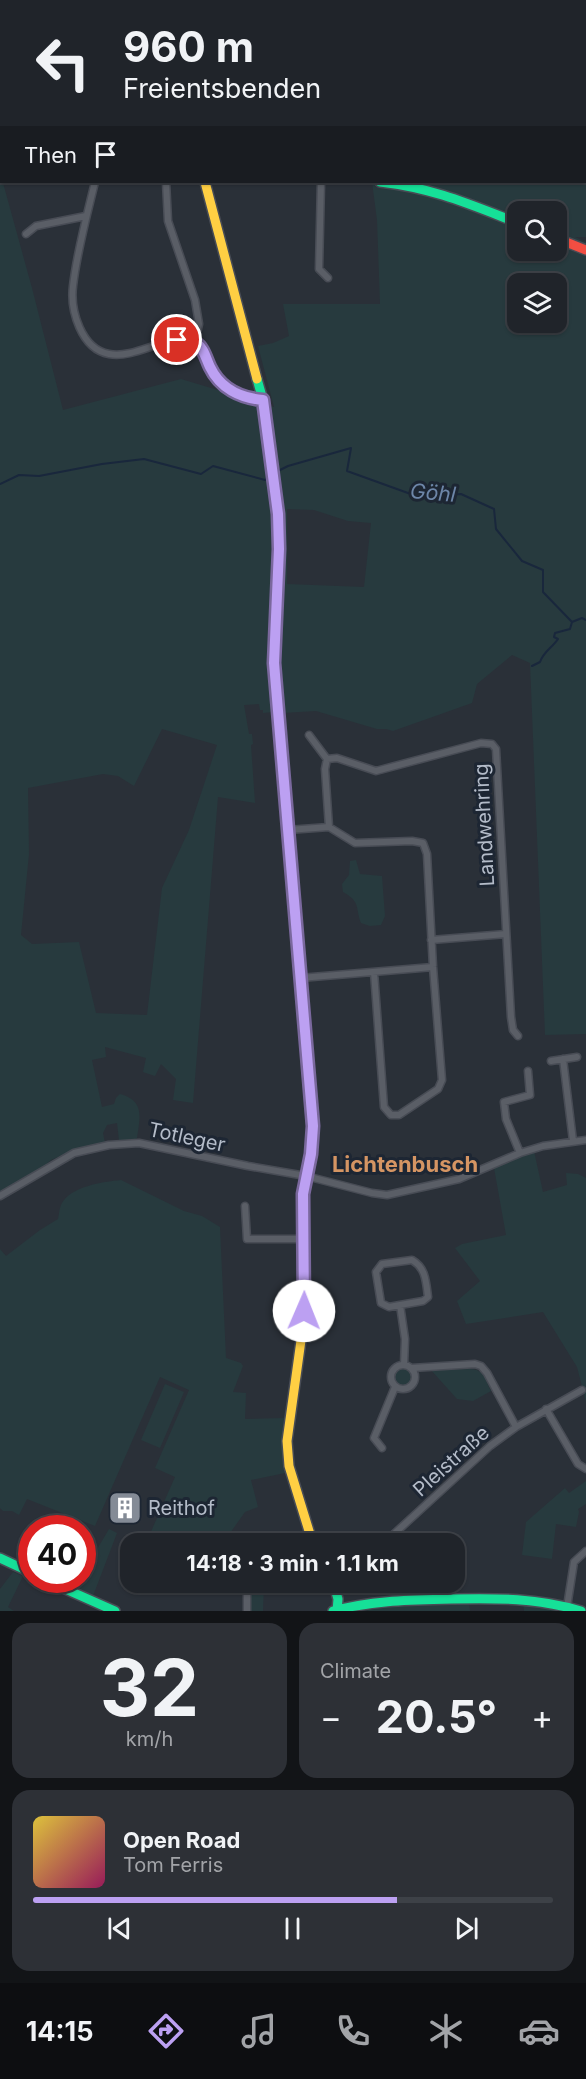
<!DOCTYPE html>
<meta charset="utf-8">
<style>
:root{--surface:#20242a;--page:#2d3036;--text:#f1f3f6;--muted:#a2a4a8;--line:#3d4147;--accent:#bca0f2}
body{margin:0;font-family:Inter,sans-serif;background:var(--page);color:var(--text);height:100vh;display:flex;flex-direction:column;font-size:22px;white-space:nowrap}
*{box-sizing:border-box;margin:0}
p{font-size:20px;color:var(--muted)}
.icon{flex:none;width:33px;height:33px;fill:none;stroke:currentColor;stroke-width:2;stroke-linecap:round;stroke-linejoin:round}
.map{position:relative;height:1611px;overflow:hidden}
.side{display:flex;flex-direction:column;gap:12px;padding:12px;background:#121417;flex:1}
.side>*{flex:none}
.guide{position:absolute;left:0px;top:0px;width:586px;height:183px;box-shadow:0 2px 4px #0004,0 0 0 2px var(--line);background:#20242a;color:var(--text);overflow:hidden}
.controls{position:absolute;left:507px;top:201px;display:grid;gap:12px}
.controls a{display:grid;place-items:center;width:60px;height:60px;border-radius:12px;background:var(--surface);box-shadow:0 2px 4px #0004,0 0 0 2px var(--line);font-size:30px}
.speed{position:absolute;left:18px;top:1515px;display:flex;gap:12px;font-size:30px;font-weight:700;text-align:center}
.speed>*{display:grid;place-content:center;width:78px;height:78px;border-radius:50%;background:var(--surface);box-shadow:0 2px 4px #0004,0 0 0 2px var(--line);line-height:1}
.speed .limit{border:9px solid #d22;background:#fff;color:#111}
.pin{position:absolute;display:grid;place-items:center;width:51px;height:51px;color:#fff;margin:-26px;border:3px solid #fff;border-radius:50%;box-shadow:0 2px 6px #0007}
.me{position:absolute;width:66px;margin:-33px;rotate:1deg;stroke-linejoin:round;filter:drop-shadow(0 0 4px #0008)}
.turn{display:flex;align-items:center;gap:21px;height:126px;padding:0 24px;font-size:27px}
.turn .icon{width:78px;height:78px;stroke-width:2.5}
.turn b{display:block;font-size:42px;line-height:51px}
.then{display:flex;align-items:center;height:57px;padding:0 24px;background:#0003;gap:12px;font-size:22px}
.big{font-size:45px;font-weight:700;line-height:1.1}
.side .card{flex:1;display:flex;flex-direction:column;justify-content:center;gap:9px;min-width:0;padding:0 21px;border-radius:18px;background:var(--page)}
.side .dial{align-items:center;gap:0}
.dial b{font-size:78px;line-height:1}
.song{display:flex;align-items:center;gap:18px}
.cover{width:72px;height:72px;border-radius:9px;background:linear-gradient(135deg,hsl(50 70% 55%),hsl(330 70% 35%))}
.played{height:6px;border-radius:3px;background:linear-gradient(90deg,var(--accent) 70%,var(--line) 70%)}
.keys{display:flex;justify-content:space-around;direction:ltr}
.heat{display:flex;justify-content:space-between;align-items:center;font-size:33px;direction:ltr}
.side .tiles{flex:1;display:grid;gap:12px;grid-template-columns:1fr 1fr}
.card:last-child{grid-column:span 2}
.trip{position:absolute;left:120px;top:1533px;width:345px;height:60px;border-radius:18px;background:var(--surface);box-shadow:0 2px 4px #0004,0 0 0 2px var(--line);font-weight:700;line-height:60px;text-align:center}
.menu{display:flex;height:96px;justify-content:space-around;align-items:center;background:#0d0e11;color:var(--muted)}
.menu .icon{width:42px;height:42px}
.menu .current{color:var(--accent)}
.menu b{font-size:27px;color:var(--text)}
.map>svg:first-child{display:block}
.green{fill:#273a3e;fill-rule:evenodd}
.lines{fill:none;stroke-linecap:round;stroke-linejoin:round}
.stream{stroke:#19273c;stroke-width:2}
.street-casing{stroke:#484c55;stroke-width:9}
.fast-casing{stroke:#484c55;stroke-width:12}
.slow-casing{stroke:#484c55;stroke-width:12}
.jam-casing{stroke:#484c55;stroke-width:12}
.street{stroke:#5a5e66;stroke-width:6}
.fast{stroke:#16e098;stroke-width:9}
.slow{stroke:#ffcf43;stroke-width:9}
.jam{stroke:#f24e42;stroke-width:9}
.route-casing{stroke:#7a689d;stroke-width:15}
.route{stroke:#bca0f2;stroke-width:10}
.labels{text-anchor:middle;stroke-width:6;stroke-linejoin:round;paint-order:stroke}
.street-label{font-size:20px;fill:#b4bcc9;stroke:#1d2633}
.poi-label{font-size:20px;fill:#b4bcc9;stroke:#1d2633;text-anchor:start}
.water-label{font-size:21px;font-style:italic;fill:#6d86a8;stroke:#1d2633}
.quarter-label{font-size:22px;font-weight:bold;fill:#d59563;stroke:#1d2633}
</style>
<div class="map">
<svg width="586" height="1611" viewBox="0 0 586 1611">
<rect width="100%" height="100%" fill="#2a3038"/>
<path class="green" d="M316 0H586V237H575L586 242V1034L545 1035 530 663 512 655 477 684 472 703 393 731 386 729H377L316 711 282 713 281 699 272 700 273 712 263 713V710H260L259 704 244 705 249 734H252L253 744 251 745 255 803 218 797 193 1103 173 1100 176 1079 161 1064 155 1076 143 1072 146 1058 105 1047 106 1057 92 1060 102 1107 114 1104 116 1098 120 1094C145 1101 140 1117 137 1138L133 1140H119L117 1123 107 1125 103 1133 105 1143 74 1150 51 1160 41 1169 0 1194V172L32 288 63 410 181 379 274 407 258 346 273 343 289 336 283 304H380L377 220 372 182H585V2L315 1ZM518 212H556V250H518ZM518 284H556V322H518ZM287 509 314 510 348 521 371 523 364 587 287 584ZM162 729 217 745 189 830 162 888 147 1015 96 1013 79 942 32 944 21 935 29 854 28 788 103 774 118 776 134 786Z
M356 860 360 874 382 876 385 916 381 925 370 926 361 923C355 907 361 902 343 892L342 884 349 875 350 861Z
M534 1151 543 1192 567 1185 566 1173 578 1174 586 1178V1402L577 1367 543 1312 466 1324 457 1301 480 1281 455 1248 462 1244 506 1235 494 1168Z
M121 1180 184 1211 202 1216 220 1227 226 1358 241 1363 243 1366 233 1392 246 1393 245 1419 284 1418 282 1441 285 1473 251 1480 258 1507 245 1512 223 1543H146L175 1477 155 1468 189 1390 160 1377 95 1526 27 1499 19 1515 12 1511H3L0 1508V1249L6 1256 40 1230 58 1219C59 1215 59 1210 61 1205 70 1186 103 1182 121 1180Z
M394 1377a9 9 0 1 1 18 0a9 9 0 1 1-18 0Z
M470 1369C484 1369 486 1380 491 1391L473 1401 457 1399 431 1370Z
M165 1384 184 1392 160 1448 141 1440Z
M586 1481V1504L578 1509 579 1512 576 1527 556 1524 552 1559 522 1555 526 1522 565 1488 569 1493Z
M109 1529 117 1533 93 1596 79 1590 80 1580H82L83 1573Z
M13 1572 23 1576 8 1607 14 1611H0V1589Z
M250 1583H264L263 1611H250Z
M469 1601 470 1611H365L394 1604Z
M523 1601 569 1611H524Z"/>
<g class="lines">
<path class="stream" d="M278 471 288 466 351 448 347 471 419 497 461 494 494 509 496 529 522 561 543 570V592L572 622 582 618 586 620
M0 484 19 475 39 476 102 464 144 459 201 474 213 466 265 480 268 478
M532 666 540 662C544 651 552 648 558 639L554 637 555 633 570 629 572 622"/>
<defs>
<path id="street" d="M0 3 2 7
M95 182C87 215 77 251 73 286 70 310 81 349 109 354 131 358 154 343 176 340 182 339 189 341 195 342
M166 182 168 221 195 300 199 324 195 342C204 351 206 360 212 370 222 390 242 398 263 400
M321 182 319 269 328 278
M26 234 36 226 86 216
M309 735 327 759 325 769 329 827
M327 759 337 758 376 771 481 743 492 744 496 749 511 1017 513 1030 518 1036
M288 830 329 827 355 843 412 841 423 843 427 854 433 967 442 1080 438 1089 399 1115H391L384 1107 374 972
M431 940 506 934
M300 978 433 967
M563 1059 573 1141
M551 1061 577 1057
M520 1153 506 1119 504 1102 530 1095 528 1071
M0 1196 74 1153 109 1145 139 1143 248 1166 306 1176 372 1193 387 1195 459 1179 520 1153 543 1146 586 1140
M245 1206 247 1239H303
M400 1305 389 1307 381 1303 376 1272 382 1264 412 1260C426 1268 426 1282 428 1297L423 1301 400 1305 405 1339 404 1365
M391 1377a12 12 0 1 1 24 0a12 12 0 1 1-24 0Z
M412 1368 475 1364 481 1366 487 1373 516 1427
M546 1409 578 1464 586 1469
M382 1448 374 1438 395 1387
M256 1544H257
M383 1544 490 1446 516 1427 582 1390
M567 1607 574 1562 586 1551
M247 1611V1582"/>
<path id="fast" d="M162 0V2
M380 182C433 188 469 204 518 223
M257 379 263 400 278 514 279 550 274 663 313 1139 306 1177
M0 1558 32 1573
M45 1580 115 1611
M333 1582 338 1599 337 1611
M333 1611C373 1600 412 1600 452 1599 497 1598 538 1598 581 1611"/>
<path id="slow" d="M205 182 257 379
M306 1177 303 1194 305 1296 303 1326 287 1441 289 1466 313 1544"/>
<path id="jam" d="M556 238 586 250"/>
</defs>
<use href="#street" class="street-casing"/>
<use href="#fast" class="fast-casing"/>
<use href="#slow" class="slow-casing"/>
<use href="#jam" class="jam-casing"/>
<use href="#street" class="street"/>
<use href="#fast" class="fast"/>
<use href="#slow" class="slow"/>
<use href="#jam" class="jam"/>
</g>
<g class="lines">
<defs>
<path id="route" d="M177 340C183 341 191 340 196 343 204 348 206 359 210 367 220 388 240 398 263 400L278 514 279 549 274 663 313 1126 311 1154 303 1194 304 1311"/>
</defs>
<use href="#route" class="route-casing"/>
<use href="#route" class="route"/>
</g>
<defs>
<symbol id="building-square" viewBox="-11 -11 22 22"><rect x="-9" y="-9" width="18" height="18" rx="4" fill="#848b96" stroke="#1d2633"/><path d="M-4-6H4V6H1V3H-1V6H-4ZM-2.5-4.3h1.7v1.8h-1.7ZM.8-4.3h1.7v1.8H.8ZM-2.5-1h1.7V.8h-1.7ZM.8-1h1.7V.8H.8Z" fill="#fff"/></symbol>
</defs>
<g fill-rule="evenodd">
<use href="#building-square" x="106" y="1489" width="38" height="38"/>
</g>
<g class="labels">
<g class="street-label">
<text transform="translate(484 825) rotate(-93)" y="7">Landwehring</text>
<text transform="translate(187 1137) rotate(12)" y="7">Totleger</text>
<text transform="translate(451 1461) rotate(-42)" y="7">Pleistraße</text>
</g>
<g class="poi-label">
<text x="148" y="1515">Reithof</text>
</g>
<g class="water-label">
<text transform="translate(433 493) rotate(5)" y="7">Göhl</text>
</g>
<g class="quarter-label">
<text x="405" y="1172">Lichtenbusch</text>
</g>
</g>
</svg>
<div class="controls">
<a><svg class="icon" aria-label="search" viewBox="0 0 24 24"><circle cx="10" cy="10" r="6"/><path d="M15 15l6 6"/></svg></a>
<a><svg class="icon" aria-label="layers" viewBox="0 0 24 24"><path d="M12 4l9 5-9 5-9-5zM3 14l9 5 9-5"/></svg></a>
</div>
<div class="speed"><div class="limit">40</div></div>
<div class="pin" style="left:177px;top:340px;background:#d93025"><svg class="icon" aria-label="arrive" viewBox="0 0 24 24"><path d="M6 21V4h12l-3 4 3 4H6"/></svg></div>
<svg class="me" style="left:304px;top:1311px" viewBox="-20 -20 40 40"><circle r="19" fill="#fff"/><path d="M0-13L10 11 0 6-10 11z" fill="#bca0f2"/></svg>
<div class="trip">14:18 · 3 min · 1.1 km</div>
<div class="guide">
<div class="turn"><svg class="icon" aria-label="left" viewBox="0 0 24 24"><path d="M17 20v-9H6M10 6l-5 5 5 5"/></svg><div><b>960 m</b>Freientsbenden</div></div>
<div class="then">Then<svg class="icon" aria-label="arrive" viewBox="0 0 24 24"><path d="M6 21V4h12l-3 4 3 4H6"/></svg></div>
</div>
</div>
<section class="side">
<div class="tiles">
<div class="card dial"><b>32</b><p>km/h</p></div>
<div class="card"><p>Climate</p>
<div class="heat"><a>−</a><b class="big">20.5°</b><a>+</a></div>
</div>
<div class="card">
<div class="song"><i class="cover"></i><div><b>Open Road</b><p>Tom Ferris</p></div></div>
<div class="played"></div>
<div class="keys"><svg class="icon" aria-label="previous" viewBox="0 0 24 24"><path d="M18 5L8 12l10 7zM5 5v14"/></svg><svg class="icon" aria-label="pause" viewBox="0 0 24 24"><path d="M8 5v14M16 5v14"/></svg><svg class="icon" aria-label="next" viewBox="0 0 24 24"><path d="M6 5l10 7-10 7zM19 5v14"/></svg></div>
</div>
</div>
</section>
<nav class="menu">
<b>14:15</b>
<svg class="icon current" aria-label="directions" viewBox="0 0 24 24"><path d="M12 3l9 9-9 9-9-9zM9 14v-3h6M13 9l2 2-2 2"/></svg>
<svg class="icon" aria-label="music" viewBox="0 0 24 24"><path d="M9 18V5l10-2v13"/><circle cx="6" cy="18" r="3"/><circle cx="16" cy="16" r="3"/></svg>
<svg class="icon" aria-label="phone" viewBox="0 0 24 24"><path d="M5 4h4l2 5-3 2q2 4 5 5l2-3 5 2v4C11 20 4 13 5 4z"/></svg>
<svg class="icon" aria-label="climate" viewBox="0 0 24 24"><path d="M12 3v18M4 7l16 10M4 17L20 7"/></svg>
<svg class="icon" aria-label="car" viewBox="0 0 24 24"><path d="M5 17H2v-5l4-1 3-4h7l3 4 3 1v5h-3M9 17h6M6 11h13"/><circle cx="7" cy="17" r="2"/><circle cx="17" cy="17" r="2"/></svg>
</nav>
